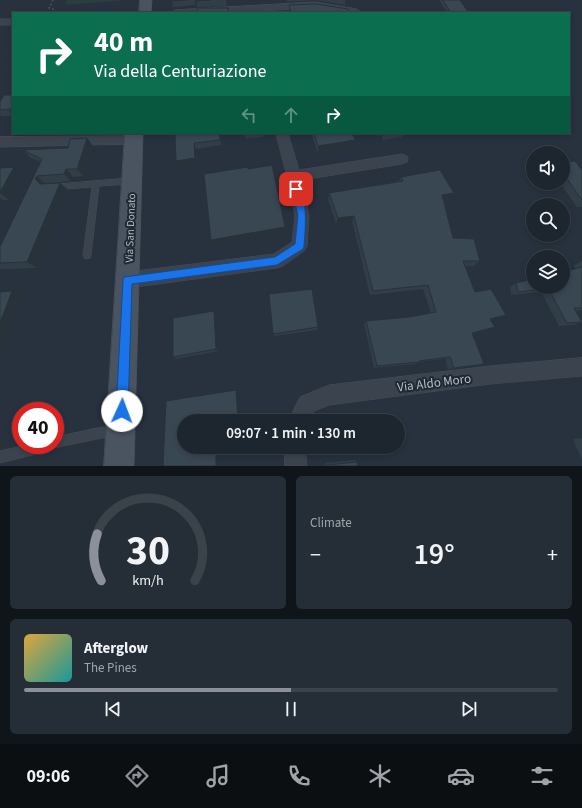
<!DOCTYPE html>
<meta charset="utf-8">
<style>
:root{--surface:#1d262e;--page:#252e36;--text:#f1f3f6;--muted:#a0a5aa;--line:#3b434a;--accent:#8c9099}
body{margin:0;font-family:"Source Sans 3",sans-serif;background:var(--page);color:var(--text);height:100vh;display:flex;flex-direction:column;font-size:15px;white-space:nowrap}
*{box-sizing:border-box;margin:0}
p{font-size:13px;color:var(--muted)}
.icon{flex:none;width:22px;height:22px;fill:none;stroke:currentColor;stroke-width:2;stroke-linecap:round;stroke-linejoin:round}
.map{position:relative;height:466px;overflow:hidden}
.drawer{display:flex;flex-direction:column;gap:10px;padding:10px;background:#101519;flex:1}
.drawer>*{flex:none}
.banner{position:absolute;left:12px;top:12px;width:558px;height:122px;border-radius:0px;box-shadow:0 2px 6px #0003,0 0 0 1px var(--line);background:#0b6e4f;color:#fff;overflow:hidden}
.controls{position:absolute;left:526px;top:146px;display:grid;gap:8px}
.controls a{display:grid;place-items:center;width:44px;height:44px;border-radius:50%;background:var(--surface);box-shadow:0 2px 6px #0003,0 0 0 1px var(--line);font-size:20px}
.speed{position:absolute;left:12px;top:402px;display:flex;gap:8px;font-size:20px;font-weight:700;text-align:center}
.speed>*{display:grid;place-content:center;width:52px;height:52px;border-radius:50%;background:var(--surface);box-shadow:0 2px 6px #0003,0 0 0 1px var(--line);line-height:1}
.speed .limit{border:6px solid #d22;background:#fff;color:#111}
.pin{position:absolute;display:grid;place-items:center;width:34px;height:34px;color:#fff;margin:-17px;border-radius:8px;box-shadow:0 2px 6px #0006}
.me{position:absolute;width:44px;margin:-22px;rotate:2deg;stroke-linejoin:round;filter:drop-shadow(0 0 3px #0008)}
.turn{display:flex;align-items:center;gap:14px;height:84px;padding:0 16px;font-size:18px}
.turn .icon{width:52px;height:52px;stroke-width:2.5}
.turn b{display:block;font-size:28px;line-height:34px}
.lanes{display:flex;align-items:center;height:38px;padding:0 16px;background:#0003;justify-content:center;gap:20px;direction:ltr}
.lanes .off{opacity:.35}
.big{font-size:30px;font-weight:600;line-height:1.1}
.drawer .card{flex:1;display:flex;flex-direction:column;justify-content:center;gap:6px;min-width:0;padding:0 14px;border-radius:6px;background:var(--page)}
.drawer .dial{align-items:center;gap:0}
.dial svg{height:104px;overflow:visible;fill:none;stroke:var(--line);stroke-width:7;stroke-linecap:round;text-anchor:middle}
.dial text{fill:var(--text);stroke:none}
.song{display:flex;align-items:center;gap:12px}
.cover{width:48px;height:48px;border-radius:6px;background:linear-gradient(135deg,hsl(40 70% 55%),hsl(180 70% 35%))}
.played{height:4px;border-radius:2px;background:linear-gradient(90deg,var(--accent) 50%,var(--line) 50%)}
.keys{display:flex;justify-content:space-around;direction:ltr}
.heat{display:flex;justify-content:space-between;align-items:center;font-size:22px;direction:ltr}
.drawer .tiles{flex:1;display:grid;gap:10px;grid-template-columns:1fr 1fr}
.card:last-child{grid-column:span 2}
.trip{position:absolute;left:177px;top:414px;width:228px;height:40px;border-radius:20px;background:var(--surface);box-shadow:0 2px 6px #0003,0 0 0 1px var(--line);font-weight:600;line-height:40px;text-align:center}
.dock{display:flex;height:64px;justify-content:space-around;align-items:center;background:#0c0f12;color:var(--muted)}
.dock .icon{width:28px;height:28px}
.dock .selected{color:var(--accent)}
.dock b{font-size:18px;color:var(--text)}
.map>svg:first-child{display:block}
.green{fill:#293e3f}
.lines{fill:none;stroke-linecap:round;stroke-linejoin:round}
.lane-casing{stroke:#444d57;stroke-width:1}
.street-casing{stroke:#444d57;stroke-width:1}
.secondary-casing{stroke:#444d57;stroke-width:1}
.path{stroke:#425756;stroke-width:1.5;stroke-dasharray:2 2;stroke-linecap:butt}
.lane{fill:#3b444e;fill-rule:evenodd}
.street{fill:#3b444e;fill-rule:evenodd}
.secondary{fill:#495460;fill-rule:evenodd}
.wall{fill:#313d47}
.shaded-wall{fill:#28323a}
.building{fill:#394753;stroke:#28323a}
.route{fill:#1a73e8;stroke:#114b97}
.labels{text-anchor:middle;stroke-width:4;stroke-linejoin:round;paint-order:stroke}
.street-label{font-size:11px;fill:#b7bfc8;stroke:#1f2933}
.near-street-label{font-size:13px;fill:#b7bfc8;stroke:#1f2933}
</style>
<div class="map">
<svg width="582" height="466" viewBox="0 0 582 466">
<rect width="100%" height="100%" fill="#27323e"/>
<path class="green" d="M67 0H128L65 5Z"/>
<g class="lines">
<defs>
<path id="lane" d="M131 178 135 181 131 184 99 186 91 255 90 258 87 259 84 258 83 255 92 187 53 190 49 187 50 185Z
M117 425 121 426 122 430 121 434 117 435 53 448 49 451 0 463V451L26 445H55V437L97 428Z"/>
<path id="street" d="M316 2 357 9 361 12 347 13 316 8 222 13H171L175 10Z
M0 19H13V25H0Z
M276 133H288L299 170 402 154 407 156 408 159 407 162 402 164 302 180 309 216 307 246 304 251 283 266 277 268 128 288 122 285 120 280 122 275 128 272 274 254 292 242 295 216 287 176Z
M133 136 137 137 139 140 137 143 133 144 0 147V137Z
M582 358V376L490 384 329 405 314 411 309 421H288L300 397 329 385 490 366Z
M285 447H305L307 466H285Z"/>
<path id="secondary" d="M140 0H152L151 13H139Z
M125 133H143L134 466H104Z"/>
</defs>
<use href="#lane" class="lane-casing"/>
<use href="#street" class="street-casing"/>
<use href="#secondary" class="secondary-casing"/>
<path class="path" d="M53 0 49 8 56 10"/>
<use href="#lane" class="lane"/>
<use href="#street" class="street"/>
<use href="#secondary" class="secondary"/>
</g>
<path class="wall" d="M172 0H195V5L173 7Z
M196 0H226L227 6 197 7Z
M287 0H345V5L316 0 287 2Z
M439 0H460L469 13H447Z
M13 95V116H1L0 115V102Z
M79 133H98L97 135H80Z
M175 133H220L221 145 196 149 197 164 178 167Z
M244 133H263V137L245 139Z
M311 133H352L355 140 353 146 318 153Z
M377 133H407L403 134 402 137 383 140 382 137H379Z
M93 146 83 176 73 177 71 181 45 184 60 183 68 190 37 268 3 269 0 268V247L41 162 31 158 23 150Z
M563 162 582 170V207H577L560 183H563Z
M0 168 22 175 9 200H3L0 205Z
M401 177 454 193 449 199 444 200 453 238 480 261 474 266H465L475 292 506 315 499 318 491 320 495 327 488 330 473 334 484 364 477 366 448 369 445 359 419 362 415 364 374 368 364 324 366 321 410 317 431 313 423 289 370 295 352 221 336 224 328 199 329 193 399 181Z
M582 261V310L575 311 582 322 573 325 559 326 541 292 511 295 510 287 516 283 575 269 574 265Z
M216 314 219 351 176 359 173 357Z
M318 327 317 330 274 336 273 334Z
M582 438V460L573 439Z
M355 460 357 462 358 466H326V463Z"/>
<path class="shaded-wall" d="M1 54 7 62 0 72V55Z
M381 133H383L382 137H379Z
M87 138 93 146 83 176 77 169Z
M355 140 353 146 318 153V146Z
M194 143 196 149 197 164 178 167 176 161Z
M14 167 22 175 9 200 0 193Z
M66 169 73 177 71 181 64 174Z
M37 176 45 184 43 186 35 179Z
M60 183 68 190 37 268 27 262Z
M454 193 449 199 438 201 442 195Z
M0 198 3 200 0 205Z
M354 216 352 221 336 224 338 218Z
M285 227V233L214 246 211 240Z
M12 291 24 297 0 363V323Z
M214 311 216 314 219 351 216 349Z
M506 315 499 318 484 322 490 319Z
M495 327 488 330 466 335 472 333Z
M236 390 239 392 240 421H238Z
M220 450V466H216V452Z"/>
<path class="building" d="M172 0H187L172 1Z
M196 0H210L196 1Z
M443 0H460L469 13H451Z
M316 4 348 9 349 13H291L289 5Z
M197 8H228L229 13H198Z
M4 95H13V112H10L12 109 0 110V102Z
M175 133H219L220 140 194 143 195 158 176 161Z
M314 133H352L355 140 318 146Z
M384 133H395L385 134Z
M87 138 77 169H66L64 174 37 176 35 179 40 184 60 183 27 262 0 263V247L42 159 23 150 68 148 70 139Z
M575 161 582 170V200L563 173V162Z
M272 165 285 227 211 240 204 174 248 167V169Z
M14 167 0 192V168Z
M440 170 454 193 442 195 453 238 474 239 480 261H463L475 292 491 289 506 315 490 319 495 327 472 333 484 364 454 368 450 357 419 361V362L377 366 366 321 410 317 436 312 428 285 373 291 354 216 338 218 329 193 403 181 401 177Z
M582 267V308H574L582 322 567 323 548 288 518 292 516 283 533 279V287H563V272Z
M312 289 318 327 273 334 269 294Z
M12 291 0 323V292Z
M214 311 216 349 173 357V318Z
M236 390 238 421H184V447H239V448L216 452V466H163L166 401Z
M357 462 358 466H327V465Z"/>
<path class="route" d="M296 186C309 191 305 234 304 246L303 249 277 265 132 284 128 411 126 415 122 417 118 415 116 411 123 280 124 277 275 257 295 244 298 216 292 189Z"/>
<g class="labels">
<g class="street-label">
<text transform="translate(130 228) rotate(-88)" y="4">Via San Donato</text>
</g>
<g class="near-street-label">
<text transform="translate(434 382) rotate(-7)" y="5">Via Aldo Moro</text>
</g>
</g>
</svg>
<div class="controls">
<a><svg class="icon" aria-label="sound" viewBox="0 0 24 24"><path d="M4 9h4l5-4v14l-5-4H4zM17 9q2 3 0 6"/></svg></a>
<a><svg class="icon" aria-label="search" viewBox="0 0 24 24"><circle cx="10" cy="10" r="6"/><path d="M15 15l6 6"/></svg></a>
<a><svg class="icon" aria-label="layers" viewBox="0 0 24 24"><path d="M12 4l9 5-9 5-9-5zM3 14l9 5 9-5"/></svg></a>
</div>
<div class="speed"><div class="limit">40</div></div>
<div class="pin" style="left:296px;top:189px;background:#d93025"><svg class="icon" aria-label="arrive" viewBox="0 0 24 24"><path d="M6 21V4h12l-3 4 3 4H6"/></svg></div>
<svg class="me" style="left:122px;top:411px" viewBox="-20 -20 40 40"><circle r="19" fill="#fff"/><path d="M0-13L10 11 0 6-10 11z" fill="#1a73e8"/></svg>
<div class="trip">09:07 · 1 min · 130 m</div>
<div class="banner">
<div class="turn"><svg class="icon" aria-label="right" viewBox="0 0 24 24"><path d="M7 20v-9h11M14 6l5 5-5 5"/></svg><div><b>40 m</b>Via della Centuriazione</div></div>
<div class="lanes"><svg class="icon off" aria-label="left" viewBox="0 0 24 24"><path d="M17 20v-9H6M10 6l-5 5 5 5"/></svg><svg class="icon off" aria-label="ahead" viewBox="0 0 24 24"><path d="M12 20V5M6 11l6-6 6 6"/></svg><svg class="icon" aria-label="right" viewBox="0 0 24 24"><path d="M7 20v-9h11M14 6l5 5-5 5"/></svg></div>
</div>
</div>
<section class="drawer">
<div class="tiles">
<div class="card dial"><svg viewBox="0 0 100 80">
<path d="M14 69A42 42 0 1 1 86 69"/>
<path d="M14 69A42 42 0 0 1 11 33" stroke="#8c9099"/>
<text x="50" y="56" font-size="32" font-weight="700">30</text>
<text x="50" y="72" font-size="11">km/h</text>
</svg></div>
<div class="card"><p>Climate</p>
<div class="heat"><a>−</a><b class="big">19°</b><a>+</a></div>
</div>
<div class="card">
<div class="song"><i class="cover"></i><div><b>Afterglow</b><p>The Pines</p></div></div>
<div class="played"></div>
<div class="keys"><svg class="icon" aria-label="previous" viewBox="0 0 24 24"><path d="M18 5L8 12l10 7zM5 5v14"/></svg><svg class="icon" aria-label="pause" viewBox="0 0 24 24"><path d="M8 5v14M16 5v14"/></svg><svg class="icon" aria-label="next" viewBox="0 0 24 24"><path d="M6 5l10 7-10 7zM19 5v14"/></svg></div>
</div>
</div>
</section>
<nav class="dock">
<b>09:06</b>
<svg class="icon selected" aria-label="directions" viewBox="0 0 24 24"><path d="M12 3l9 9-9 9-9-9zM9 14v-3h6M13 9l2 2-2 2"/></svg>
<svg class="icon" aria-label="music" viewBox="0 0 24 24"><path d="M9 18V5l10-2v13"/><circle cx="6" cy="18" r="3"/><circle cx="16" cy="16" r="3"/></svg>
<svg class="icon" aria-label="phone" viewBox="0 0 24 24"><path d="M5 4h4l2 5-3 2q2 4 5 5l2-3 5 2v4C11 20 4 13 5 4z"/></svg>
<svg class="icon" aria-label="climate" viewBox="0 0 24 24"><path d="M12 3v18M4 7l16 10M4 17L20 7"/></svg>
<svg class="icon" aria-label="car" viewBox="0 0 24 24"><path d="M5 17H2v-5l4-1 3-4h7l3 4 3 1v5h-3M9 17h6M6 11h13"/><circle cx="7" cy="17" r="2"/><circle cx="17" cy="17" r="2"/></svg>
<svg class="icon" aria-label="filters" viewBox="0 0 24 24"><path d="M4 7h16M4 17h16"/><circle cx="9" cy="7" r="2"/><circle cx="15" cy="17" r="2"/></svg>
</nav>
